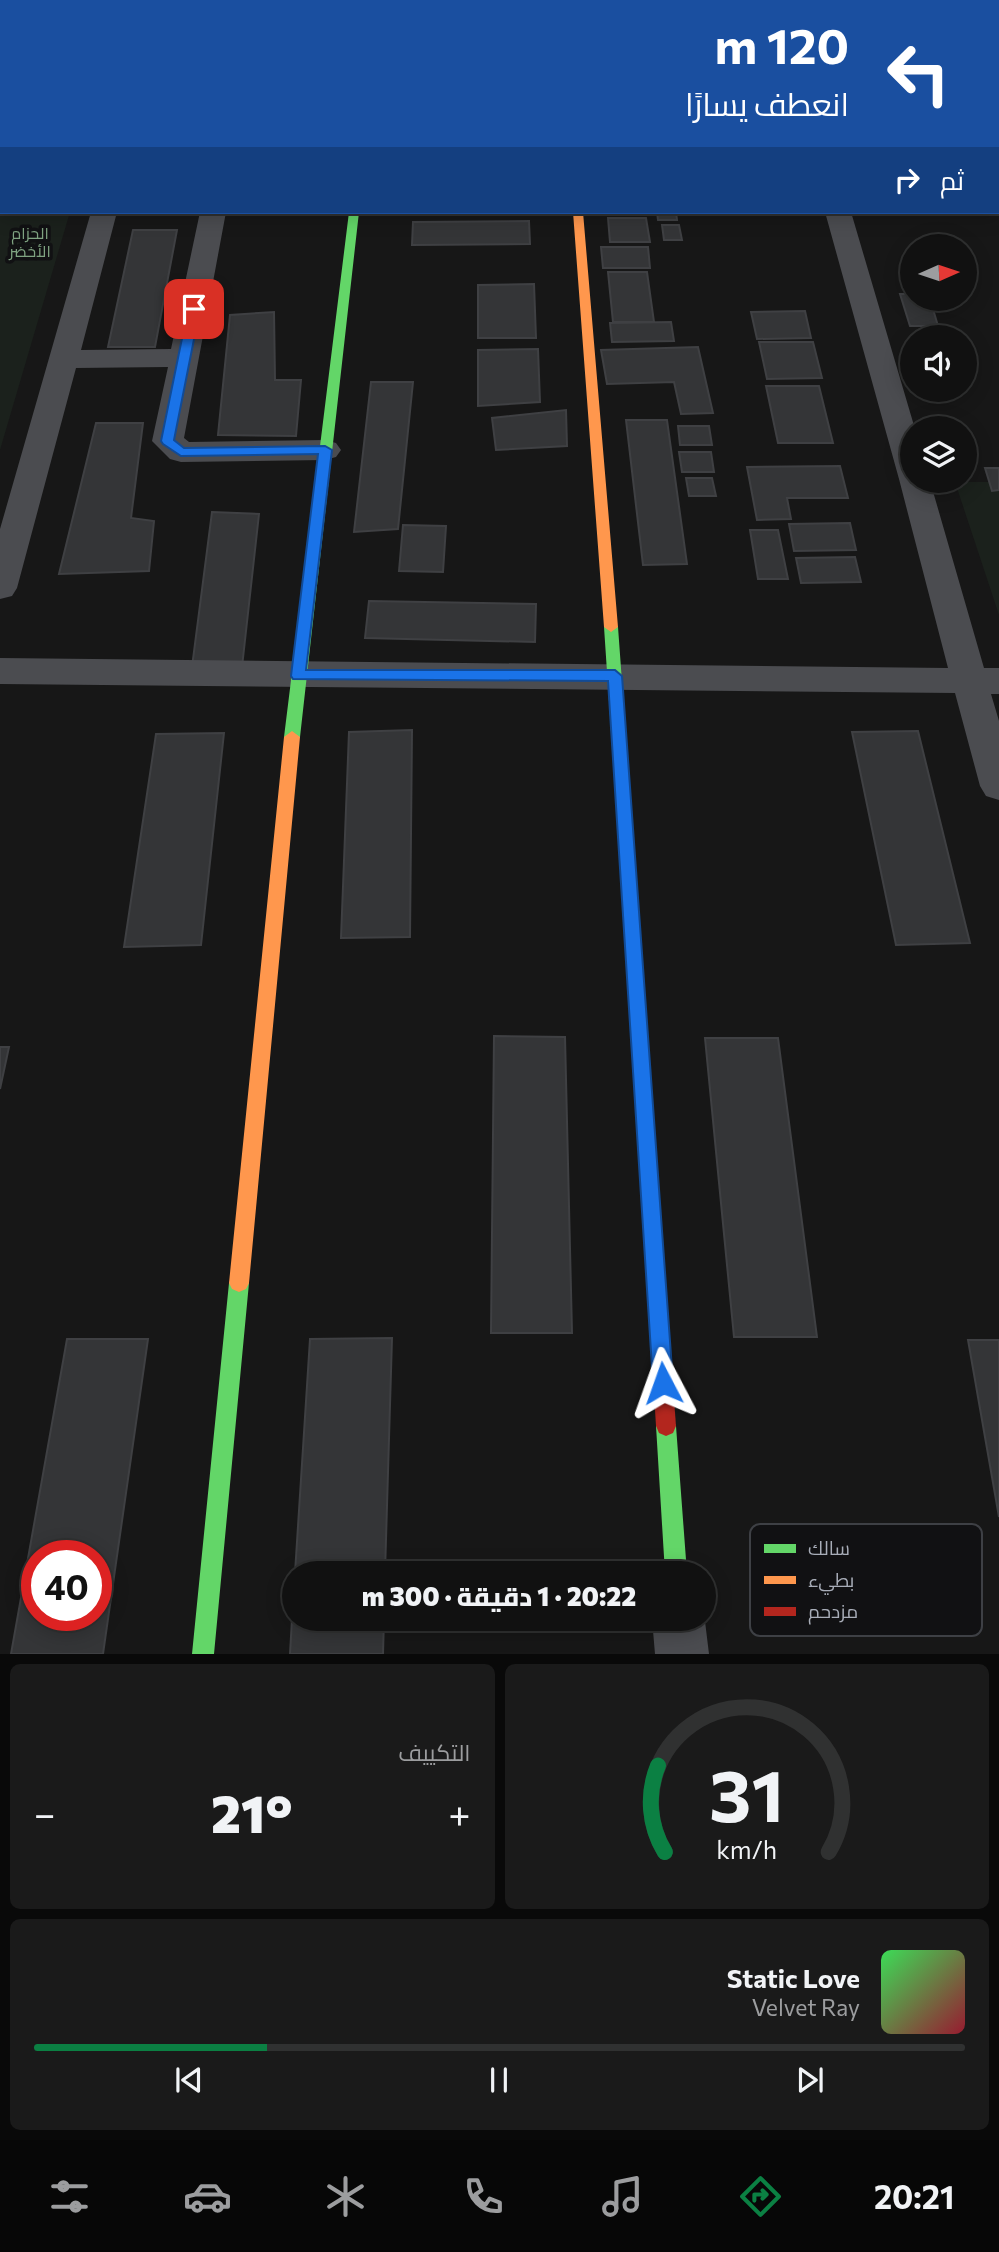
<!DOCTYPE html>
<html lang="ar">
<meta charset="utf-8">
<style>
:root{--surface:#111;--page:#1a1a1a;--text:#f1f3f6;--muted:#9c9d9f;--line:#303131;--accent:#0b8043}
body{margin:0;font-family:Commissioner,Cairo,sans-serif;background:var(--page);color:var(--text);direction:rtl;height:100vh;display:flex;flex-direction:column;font-size:26px;white-space:nowrap}
*{box-sizing:border-box;margin:0}
p{font-size:23px;color:var(--muted)}
.icon{flex:none;width:38px;height:38px;fill:none;stroke:currentColor;stroke-width:2;stroke-linecap:round;stroke-linejoin:round}
.map{position:relative;height:1654px;overflow:hidden;direction:ltr}
.panel{display:flex;flex-direction:column;gap:10px;padding:10px;background:#090909;flex:1}
.panel>*{flex:none}
.top-card{position:absolute;left:0px;top:0px;width:999px;height:214px;box-shadow:0 4px 18px #0003,0 0 0 2px var(--line);direction:rtl;background:#1a4fa0;color:#fff;overflow:hidden}
.needle{width:46px;rotate:87deg}
.fabs{position:absolute;left:900px;top:234px;display:grid;gap:14px}
.fabs a{display:grid;place-items:center;width:77px;height:77px;border-radius:50%;background:var(--surface);box-shadow:0 4px 18px #0003,0 0 0 2px var(--line);font-size:35px}
.speed{position:absolute;left:21px;top:1540px;display:flex;gap:14px;font-size:35px;font-weight:700;text-align:center}
.speed>*{display:grid;place-content:center;width:91px;height:91px;border-radius:50%;background:var(--surface);box-shadow:0 4px 18px #0003,0 0 0 2px var(--line);line-height:1}
.speed .limit{border:10px solid #d22;background:#fff;color:#111}
.pin{position:absolute;display:grid;place-items:center;width:60px;height:60px;color:#fff;margin:-30px;border-radius:14px;box-shadow:0 4px 10px #0006}
.me{position:absolute;width:77px;margin:-38px;rotate:356deg;stroke-linejoin:round;filter:drop-shadow(0 0 5px #0008)}
.turn{display:flex;align-items:center;gap:24px;height:147px;padding:0 35px;font-size:32px}
.turn .icon{width:91px;height:91px;stroke-width:2.5}
.turn b{display:block;font-size:49px;line-height:60px}
.then{display:flex;align-items:center;height:66px;padding:0 35px;background:#0003;gap:14px;font-size:26px}
.big{font-size:52px;font-weight:800;line-height:1.1}
.panel .tile{flex:1;display:flex;flex-direction:column;justify-content:center;gap:10px;min-width:0;padding:0 24px;border-radius:10px;background:var(--page)}
.panel .dial{align-items:center;gap:0}
.dial svg{height:182px;overflow:visible;fill:none;stroke:var(--line);stroke-width:7;stroke-linecap:round;text-anchor:middle}
.dial text{fill:var(--text);stroke:none}
.song{display:flex;align-items:center;gap:21px}
.cover{width:84px;height:84px;border-radius:10px;background:linear-gradient(135deg,hsl(130 70% 55%),hsl(350 70% 35%))}
.played{height:7px;border-radius:4px;background:linear-gradient(90deg,var(--accent) 25%,var(--line) 25%)}
.keys{display:flex;justify-content:space-around;direction:ltr}
.heat{display:flex;justify-content:space-between;align-items:center;font-size:38px;direction:ltr}
.panel .tiles{flex:1;display:grid;gap:10px;grid-template-columns:1fr 1fr}
.tile:last-child{grid-column:span 2}
.trip{position:absolute;left:282px;top:1561px;width:434px;height:70px;border-radius:35px;background:var(--surface);box-shadow:0 4px 18px #0003,0 0 0 2px var(--line);font-weight:800;line-height:70px;text-align:center;direction:rtl}
.dock{display:flex;height:112px;justify-content:space-around;align-items:center;background:#070707;color:var(--muted)}
.dock .icon{width:49px;height:49px}
.dock .current{color:var(--accent)}
.dock b{font-size:32px;color:var(--text)}
.map>svg:first-child{display:block}
.green{fill:#1b211c}
.building{fill:#343537;stroke:#3f4043;stroke-width:2;fill-rule:evenodd}
.lines{fill:none;stroke-linecap:round;stroke-linejoin:round}
.street{fill:#4b4c50;fill-rule:evenodd}
.fast{fill:#63d668;fill-rule:evenodd}
.slow{fill:#ff974d;fill-rule:evenodd}
.jam{fill:#b3261e;fill-rule:evenodd}
.route{fill:#1a73e8;stroke:#114b97;stroke-width:2}
.labels{text-anchor:middle;stroke-width:7;stroke-linejoin:round;paint-order:stroke}
.far-park-label{font-size:16px;fill:#7fa381;stroke:#111113}
.key{fill:#111113;stroke:#3e4045;stroke-width:2}
.key-label{font-size:19px;fill:#a8adb8}
</style>
<div class="map">
<svg width="999" height="1654" viewBox="0 0 999 1654">
<rect width="100%" height="100%" fill="#171717"/>
<path class="green" d="M0 187 2 212H70L0 450Z
M955 482H999V615Z"/>
<path class="building" d="M213 0H366L213 2Z
M657 212H676L677 220H658Z
M608 218H646L650 242H610Z
M529 221 530 244 412 245 413 222Z
M662 225H679L682 240H664Z
M133 230H177L155 347H108Z
M601 247H648L650 268H603Z
M608 272H647L654 322H613Z
M534 284 536 338H478V285Z
M900 294H912V299H930L938 326H910Z
M805 311 811 338 757 339 751 312Z
M274 312 275 380H301L296 436 218 435 230 315Z
M671 322 674 341 612 342 610 323Z
M759 342H813L822 378 767 379Z
M698 347 713 413 681 414 674 382 607 384 601 350Z
M538 349 540 402 478 406V350Z
M371 382H413L398 529 354 532Z
M766 386H819L833 443H778Z
M566 410 567 446 496 450 492 418Z
M626 420H667L687 564 643 565Z
M96 423H143L131 518 154 521 149 571 59 574Z
M678 426H709L712 445H680Z
M679 452H711L714 472H682Z
M840 466 848 498H787L791 519 757 520 747 467Z
M985 468H999V490L992 491Z
M686 478H712L716 496H689Z
M212 512 259 514 242 667H192Z
M850 523 856 550 794 551 789 524Z
M403 525 446 526 443 572 399 571Z
M750 530H778L788 579H758Z
M855 557 861 582 801 583 796 558Z
M369 601 536 604 535 642 365 638Z
M412 730 410 937 341 938 349 732Z
M918 731 970 943 896 945 852 732Z
M224 733 201 945 124 947 156 734Z
M494 1036 565 1037 572 1333H491Z
M705 1038H778L817 1337H734Z
M0 1047H9L0 1089Z
M392 1338 385 1573H295L310 1339Z
M67 1339H148L103 1654H11ZM37 1556H96V1615H37Z
M968 1340H999V1517Z
M294 1584V1619H384L383 1654H290Z"/>
<g class="lines">
<path class="street" d="M0 0H13L2 2 0 13Z
M127 0H149V2H127Z
M437 0H459V2H437Z
M998 3H999V17H998Z
M998 159H999V175H998Z
M0 163H2V179H0Z
M91 212H117L81 350 171 349 200 212H226L184 438 189 442 325 440 336 443 341 450 336 457 325 460 181 462 170 459 152 441 168 367 76 368 17 588 12 596 0 599V529Z
M825 212H851L915 429H912V481H930L984 668H999V694H991L999 721V800L986 796 980 786 955 693 0 684V658L948 668 899 479Z
M704 1613 709 1654H655L652 1619H704Z"/>
<path class="fast" d="M349 212H359L300 737 292 743 284 737Z
M611 622 618 627 643 970 641 975 635 977 629 975 627 970 604 627Z
M239 1274 246 1277 249 1283 214 1654H192L229 1283 232 1277Z
M666 1416 673 1419 676 1426 687 1573H665L656 1426 659 1419Z"/>
<path class="slow" d="M573 212H583L618 627 611 632 604 627Z
M292 731 300 737 249 1283 246 1289 239 1292 232 1289 229 1283 284 737Z"/>
<path class="jam" d="M635 963 641 965 643 970 676 1426 673 1433 666 1436 659 1433 656 1426 627 970 629 965Z"/>
</g>
<path class="route" d="M194 306 200 309 174 440 184 448 325 446 332 450 306 670H615L622 676 673 1383 670 1390 663 1393 656 1390 653 1383 608 681 293 679 291 676 318 454 181 456 163 444 161 441 188 309Z"/>
<g class="labels">
<g class="far-park-label">
<text x="30" y="239">الحزام<tspan x="30" dy="18">الأخضر</tspan></text>
</g>
</g>
<rect x="750" y="1524" width="232" height="112" rx="10" class="key"/>
<rect x="764" y="1544" width="32" height="9" fill="#63d668"/>
<rect x="764" y="1576" width="32" height="8" fill="#ff974d"/>
<rect x="764" y="1607" width="32" height="9" fill="#b3261e"/>
<g class="key-label">
<text x="808" y="1555">سالك</text>
<text x="808" y="1587">بطيء</text>
<text x="808" y="1618">مزدحم</text>
</g>
</svg>
<div class="fabs">
<a><svg class="needle" viewBox="-14 -14 28 28"><path d="M0-13l5 13h-10z" fill="#e53935"/><path d="M0 13l5-13h-10z" fill="#9c9d9f"/></svg></a>
<a><svg class="icon" aria-label="sound" viewBox="0 0 24 24"><path d="M4 9h4l5-4v14l-5-4H4zM17 9q2 3 0 6"/></svg></a>
<a><svg class="icon" aria-label="layers" viewBox="0 0 24 24"><path d="M12 4l9 5-9 5-9-5zM3 14l9 5 9-5"/></svg></a>
</div>
<div class="speed"><div class="limit">40</div></div>
<div class="pin" style="left:194px;top:309px;background:#d93025"><svg class="icon" aria-label="arrive" viewBox="0 0 24 24"><path d="M6 21V4h12l-3 4 3 4H6"/></svg></div>
<svg class="me" style="left:663px;top:1383px" viewBox="-20 -20 40 40"><path d="M0-17L14 15 0 8-14 15z" fill="#1a73e8" stroke="#fff" stroke-width="4"/></svg>
<div class="trip">20:22 · 1 دقيقة · 300 m</div>
<div class="top-card">
<div class="turn"><svg class="icon" aria-label="left" viewBox="0 0 24 24"><path d="M17 20v-9H6M10 6l-5 5 5 5"/></svg><div><b>120 m</b>انعطف يسارًا</div></div>
<div class="then">ثم<svg class="icon" aria-label="right" viewBox="0 0 24 24"><path d="M7 20v-9h11M14 6l5 5-5 5"/></svg></div>
</div>
</div>
<section class="panel">
<div class="tiles">
<div class="tile dial"><svg viewBox="0 0 100 80">
<path d="M14 69A42 42 0 1 1 86 69"/>
<path d="M14 69A42 42 0 0 1 11 31" stroke="#0b8043"/>
<text x="50" y="56" font-size="32" font-weight="700">31</text>
<text x="50" y="72" font-size="11">km/h</text>
</svg></div>
<div class="tile"><p>التكييف</p>
<div class="heat"><a>−</a><b class="big">21°</b><a>+</a></div>
</div>
<div class="tile">
<div class="song"><i class="cover"></i><div><b>Static Love</b><p>Velvet Ray</p></div></div>
<div class="played"></div>
<div class="keys"><svg class="icon" aria-label="previous" viewBox="0 0 24 24"><path d="M18 5L8 12l10 7zM5 5v14"/></svg><svg class="icon" aria-label="pause" viewBox="0 0 24 24"><path d="M8 5v14M16 5v14"/></svg><svg class="icon" aria-label="next" viewBox="0 0 24 24"><path d="M6 5l10 7-10 7zM19 5v14"/></svg></div>
</div>
</div>
</section>
<nav class="dock">
<b>20:21</b>
<svg class="icon current" aria-label="directions" viewBox="0 0 24 24"><path d="M12 3l9 9-9 9-9-9zM9 14v-3h6M13 9l2 2-2 2"/></svg>
<svg class="icon" aria-label="music" viewBox="0 0 24 24"><path d="M9 18V5l10-2v13"/><circle cx="6" cy="18" r="3"/><circle cx="16" cy="16" r="3"/></svg>
<svg class="icon" aria-label="phone" viewBox="0 0 24 24"><path d="M5 4h4l2 5-3 2q2 4 5 5l2-3 5 2v4C11 20 4 13 5 4z"/></svg>
<svg class="icon" aria-label="climate" viewBox="0 0 24 24"><path d="M12 3v18M4 7l16 10M4 17L20 7"/></svg>
<svg class="icon" aria-label="car" viewBox="0 0 24 24"><path d="M5 17H2v-5l4-1 3-4h7l3 4 3 1v5h-3M9 17h6M6 11h13"/><circle cx="7" cy="17" r="2"/><circle cx="17" cy="17" r="2"/></svg>
<svg class="icon" aria-label="filters" viewBox="0 0 24 24"><path d="M4 7h16M4 17h16"/><circle cx="9" cy="7" r="2"/><circle cx="15" cy="17" r="2"/></svg>
</nav>
